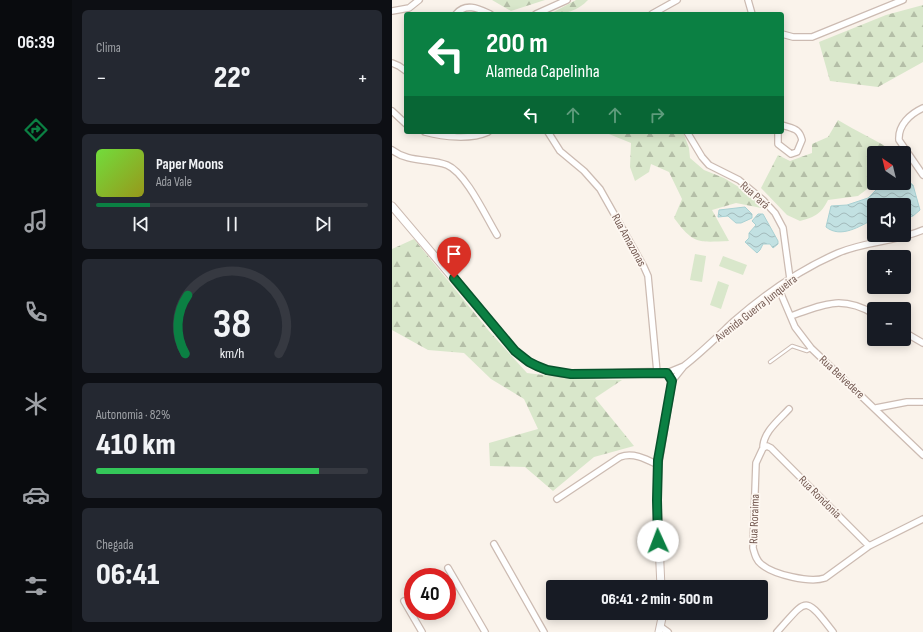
<!DOCTYPE html>
<html lang="pt">
<meta charset="utf-8">
<style>
:root{--surface:#171b24;--page:#242831;--text:#f1f3f6;--muted:#9ea1a6;--line:#363941;--accent:#0b8043}
body{margin:0;font-family:"Sofia Sans Condensed",sans-serif;background:var(--page);color:var(--text);height:100vh;display:flex;flex-direction:column;font-size:15px;white-space:nowrap}
*{box-sizing:border-box;margin:0}
p{font-size:13px;color:var(--muted)}
.icon{flex:none;width:22px;height:22px;fill:none;stroke:currentColor;stroke-width:2;stroke-linecap:round;stroke-linejoin:round}
.map{position:relative;flex:1;overflow:hidden}
.side{display:flex;flex-direction:column;gap:10px;padding:10px;background:#0d0f14;width:320px}
.side>*{flex:none}
.banner{position:absolute;left:12px;top:12px;width:380px;height:122px;border-radius:4px;box-shadow:0 2px 10px #0003;background:#0b8043;color:#fff;overflow:hidden}
.needle{width:26px;rotate:325deg}
.tools{position:absolute;left:475px;top:146px;display:grid;gap:8px}
.tools a{display:grid;place-items:center;width:44px;height:44px;border-radius:4px;background:var(--surface);box-shadow:0 2px 10px #0003;font-size:20px}
.speed{position:absolute;left:12px;top:568px;display:flex;gap:8px;font-size:20px;font-weight:700;text-align:center}
.speed>*{display:grid;place-content:center;width:52px;height:52px;border-radius:50%;background:var(--surface);box-shadow:0 2px 10px #0003;line-height:1}
.speed .limit{border:6px solid #d22;background:#fff;color:#111}
.pin{position:absolute;display:grid;place-items:center;width:34px;height:34px;color:#fff;margin:-41px -17px;border-radius:50% 50% 50% 0;rotate:-45deg;box-shadow:0 0 4px #0007}
.pin .icon{rotate:45deg}
.me{position:absolute;width:44px;margin:-22px;rotate:358deg;stroke-linejoin:round;filter:drop-shadow(0 0 3px #0008)}
.turn{display:flex;align-items:center;gap:14px;height:84px;padding:0 16px;font-size:18px}
.turn .icon{width:52px;height:52px;stroke-width:2.5}
.turn b{display:block;font-size:28px;line-height:34px}
.lanes{display:flex;align-items:center;height:38px;padding:0 16px;background:#0003;justify-content:center;gap:20px;direction:ltr}
.lanes .off{opacity:.35}
.big{font-size:30px;font-weight:800;line-height:1.1}
.side .card{flex:1;display:flex;flex-direction:column;justify-content:center;gap:6px;min-width:0;padding:0 14px;border-radius:6px;background:var(--page)}
.side .dial{align-items:center;gap:0}
.dial svg{height:104px;overflow:visible;fill:none;stroke:var(--line);stroke-width:7;stroke-linecap:round;text-anchor:middle}
.dial text{fill:var(--text);stroke:none}
.song{display:flex;align-items:center;gap:12px}
.cover{width:48px;height:48px;border-radius:6px;background:linear-gradient(135deg,hsl(100 70% 55%),hsl(60 70% 35%))}
.played{height:4px;border-radius:2px;background:linear-gradient(90deg,var(--accent) 20%,var(--line) 20%)}
.keys{display:flex;justify-content:space-around;direction:ltr}
.heat{display:flex;justify-content:space-between;align-items:center;font-size:22px;direction:ltr}
.charge{height:6px;border-radius:3px;background:linear-gradient(90deg,#34c759 82%,var(--line) 0)}
.trip{position:absolute;left:154px;top:580px;width:222px;height:40px;border-radius:4px;background:var(--surface);box-shadow:0 2px 10px #0003;font-weight:800;line-height:40px;text-align:center}
main{display:flex;flex:1;min-height:0}
.menu{display:flex;flex-direction:column;width:72px;justify-content:space-around;align-items:center;background:#090b0e;color:var(--muted)}
.menu .icon{width:28px;height:28px}
.menu .current{color:var(--accent)}
.menu b{font-size:18px;color:var(--text)}
.map>svg:first-child{display:block}
.forest{fill:url(#forest-firs)}
.pitch{fill:#d9e7cb}
.water{fill:url(#water-waves);stroke:#a9d1d3}
.lines{fill:none;stroke-linecap:round;stroke-linejoin:round}
.service-casing{stroke:#ccbbb2;stroke-width:4.5}
.minor-casing{stroke:#ccbbb2;stroke-width:8}
.tertiary-casing{stroke:#ccbbb2;stroke-width:9}
.service{stroke:#fff;stroke-width:2.5}
.minor{stroke:#fff;stroke-width:5.5}
.tertiary{stroke:#fff;stroke-width:7}
.route-casing{stroke:#07532c;stroke-width:10}
.route{stroke:#0b8043;stroke-width:7}
.labels{text-anchor:middle;stroke-width:3.5;stroke-linejoin:round;paint-order:stroke}
.street-label{font-size:12px;fill:#735951;stroke:#fdf7f1}
</style>
<main>
<nav class="menu">
<b>06:39</b>
<svg class="icon current" aria-label="directions" viewBox="0 0 24 24"><path d="M12 3l9 9-9 9-9-9zM9 14v-3h6M13 9l2 2-2 2"/></svg>
<svg class="icon" aria-label="music" viewBox="0 0 24 24"><path d="M9 18V5l10-2v13"/><circle cx="6" cy="18" r="3"/><circle cx="16" cy="16" r="3"/></svg>
<svg class="icon" aria-label="phone" viewBox="0 0 24 24"><path d="M5 4h4l2 5-3 2q2 4 5 5l2-3 5 2v4C11 20 4 13 5 4z"/></svg>
<svg class="icon" aria-label="climate" viewBox="0 0 24 24"><path d="M12 3v18M4 7l16 10M4 17L20 7"/></svg>
<svg class="icon" aria-label="car" viewBox="0 0 24 24"><path d="M5 17H2v-5l4-1 3-4h7l3 4 3 1v5h-3M9 17h6M6 11h13"/><circle cx="7" cy="17" r="2"/><circle cx="17" cy="17" r="2"/></svg>
<svg class="icon" aria-label="filters" viewBox="0 0 24 24"><path d="M4 7h16M4 17h16"/><circle cx="9" cy="7" r="2"/><circle cx="15" cy="17" r="2"/></svg>
</nav>
<section class="side">
<div class="card"><p>Clima</p>
<div class="heat"><a>−</a><b class="big">22°</b><a>+</a></div>
</div>
<div class="card">
<div class="song"><i class="cover"></i><div><b>Paper Moons</b><p>Ada Vale</p></div></div>
<div class="played"></div>
<div class="keys"><svg class="icon" aria-label="previous" viewBox="0 0 24 24"><path d="M18 5L8 12l10 7zM5 5v14"/></svg><svg class="icon" aria-label="pause" viewBox="0 0 24 24"><path d="M8 5v14M16 5v14"/></svg><svg class="icon" aria-label="next" viewBox="0 0 24 24"><path d="M6 5l10 7-10 7zM19 5v14"/></svg></div>
</div>
<div class="card dial"><svg viewBox="0 0 100 80">
<path d="M14 69A42 42 0 1 1 86 69"/>
<path d="M14 69A42 42 0 0 1 16 24" stroke="#0b8043"/>
<text x="50" y="56" font-size="32" font-weight="700">38</text>
<text x="50" y="72" font-size="11">km/h</text>
</svg></div>
<div class="card"><p>Autonomia · 82%</p><b class="big">410 km</b><div class="charge"></div></div>
<div class="card"><p>Chegada</p><b class="big">06:41</b></div>
</section>
<div class="map">
<svg width="531" height="632" viewBox="0 0 531 632">
<defs>
<pattern id="forest-firs" width="22" height="20" patternUnits="userSpaceOnUse"><rect width="22" height="20" fill="#d9e7cb"/><path d="M5 1l3.5 6h-7zM16 11l3.5 6h-7z" fill="#b4bea7"/></pattern>
<pattern id="water-waves" width="16" height="10" patternUnits="userSpaceOnUse"><rect width="16" height="10" fill="#c2e1e2"/><path d="M0 5q4-4 8 0t8 0" fill="none" stroke="#a2b9ba"/></pattern>
</defs>
<rect width="100%" height="100%" fill="#faf3eb"/>
<path class="forest" d="M100 0H153L119 11Z
M184 0H196C186 11 173 14 158 14Z
M531 5V62L486 87 438 81 427 42 494 15Z
M446 120C464 131 484 140 501 151V153H482L483 183 466 196 436 200C429 214 423 217 408 221L395 215 369 188 386 155 398 161 420 153V144L436 137Z
M212 132H291L297 148 298 158 312 170 332 178 355 192 374 209 344 203 320 210 337 241C306 242 302 245 282 218L290 199 277 172 259 164 257 172 243 181 238 167 239 143Z
M22 239 97 331 135 373 183 379 230 380 203 398 242 446 202 457 161 491 133 467 98 466 97 443 146 429 132 399 99 379 72 353 36 350 0 330V249Z"/>
<path class="pitch" d="M303 254 314 256 310 282 298 280Z
M331 256 355 265 351 275 327 266Z
M326 281 337 285 329 309 318 305Z"/>
<path class="water" d="M512 177 521 185 528 210 521 216 512 219V205H482V219C468 226 449 239 434 227L439 206 455 205 476 198 491 183H512Z
M353 207 360 214V218L349 223H344L336 216 326 217 327 210Z
M366 214H371L386 241V244L381 248 378 244H371L368 250 365 253 353 242 357 238V233L364 225 360 221Z"/>
<g class="lines">
<defs>
<path id="service" d="M378 362 400 346 415 351 419 349"/>
<path id="minor" d="M356 0 360 14
M0 11 17 8 27 0
M64 14C74 2 87 9 98 14
M144 14 175 0
M260 14 285 0
M390 34 401 37H420L511 0
M0 63 7 66 14 71
M531 108C518 114 506 125 507 140L531 175
M0 111 14 124
M33 132C52 137 78 140 96 132
M156 132 168 151 192 171 208 189 252 267 256 276 265 372
M295 132 310 157 317 165 347 180 371 200 383 213 391 228 398 279
M386 132V144L399 154 405 152 410 140C407 128 401 129 390 125
M0 150C17 163 37 158 55 165 74 173 94 217 105 235
M386 287 403 327 419 348 531 455
M399 316C432 304 450 295 482 314
M512 332 531 343
M292 366C310 352 326 336 342 321 373 294 409 269 446 253 474 241 504 242 531 230
M275 373 292 366 280 381
M484 408 515 402H531
M371 448C371 432 387 420 397 409
M165 499 228 457C241 452 254 459 266 465
M102 544 152 632
M477 546 379 448 375 446 371 448 364 463 361 548C363 555 364 560 369 564 382 575 418 583 433 578L477 546 531 519
M56 568 93 632
M12 601 30 632
M269 627 276 632
M385 632C415 599 412 594 441 632"/>
<path id="tertiary" d="M0 206 123 351C162 391 226 367 275 373L280 381 266 465 265 500 269 587
M267 632 271 613"/>
</defs>
<use href="#service" class="service-casing"/>
<use href="#minor" class="minor-casing"/>
<use href="#tertiary" class="tertiary-casing"/>
<use href="#service" class="service"/>
<use href="#minor" class="minor"/>
<use href="#tertiary" class="tertiary"/>
</g>
<g class="lines">
<defs>
<path id="route" d="M62 278 123 351 137 362 145 366 155 370 179 374 275 373 280 381 266 460 265 500 266 541"/>
</defs>
<use href="#route" class="route-casing"/>
<use href="#route" class="route"/>
</g>
<g class="labels">
<g class="street-label">
<text transform="translate(363 195) rotate(42)" y="4">Rua Pará</text>
<text transform="translate(237 240) rotate(61)" y="4">Rua Amazonas</text>
<text transform="translate(364 308) rotate(-38)" y="4">Avenida Guerra Junqueira</text>
<text transform="translate(450 377) rotate(43)" y="4">Rua Belvedere</text>
<text transform="translate(428 497) rotate(45)" y="4">Rua Rondonia</text>
<text transform="translate(362 519) rotate(-88)" y="4">Rua Roraima</text>
</g>
</g>
</svg>
<div class="tools">
<a><svg class="needle" viewBox="-14 -14 28 28"><path d="M0-13l5 13h-10z" fill="#e53935"/><path d="M0 13l5-13h-10z" fill="#9ea1a6"/></svg></a>
<a><svg class="icon" aria-label="sound" viewBox="0 0 24 24"><path d="M4 9h4l5-4v14l-5-4H4zM17 9q2 3 0 6"/></svg></a>
<a>+</a>
<a>−</a>
</div>
<div class="speed"><div class="limit">40</div></div>
<div class="pin" style="left:62px;top:278px;background:#d93025"><svg class="icon" aria-label="arrive" viewBox="0 0 24 24"><path d="M6 21V4h12l-3 4 3 4H6"/></svg></div>
<svg class="me" style="left:266px;top:541px" viewBox="-20 -20 40 40"><circle r="19" fill="#fff"/><path d="M0-13L10 11 0 6-10 11z" fill="#0b8043"/></svg>
<div class="trip">06:41 · 2 min · 500 m</div>
<div class="banner">
<div class="turn"><svg class="icon" aria-label="left" viewBox="0 0 24 24"><path d="M17 20v-9H6M10 6l-5 5 5 5"/></svg><div><b>200 m</b>Alameda Capelinha</div></div>
<div class="lanes"><svg class="icon" aria-label="left" viewBox="0 0 24 24"><path d="M17 20v-9H6M10 6l-5 5 5 5"/></svg><svg class="icon off" aria-label="ahead" viewBox="0 0 24 24"><path d="M12 20V5M6 11l6-6 6 6"/></svg><svg class="icon off" aria-label="ahead" viewBox="0 0 24 24"><path d="M12 20V5M6 11l6-6 6 6"/></svg><svg class="icon off" aria-label="right" viewBox="0 0 24 24"><path d="M7 20v-9h11M14 6l5 5-5 5"/></svg></div>
</div>
</div>
</main>
